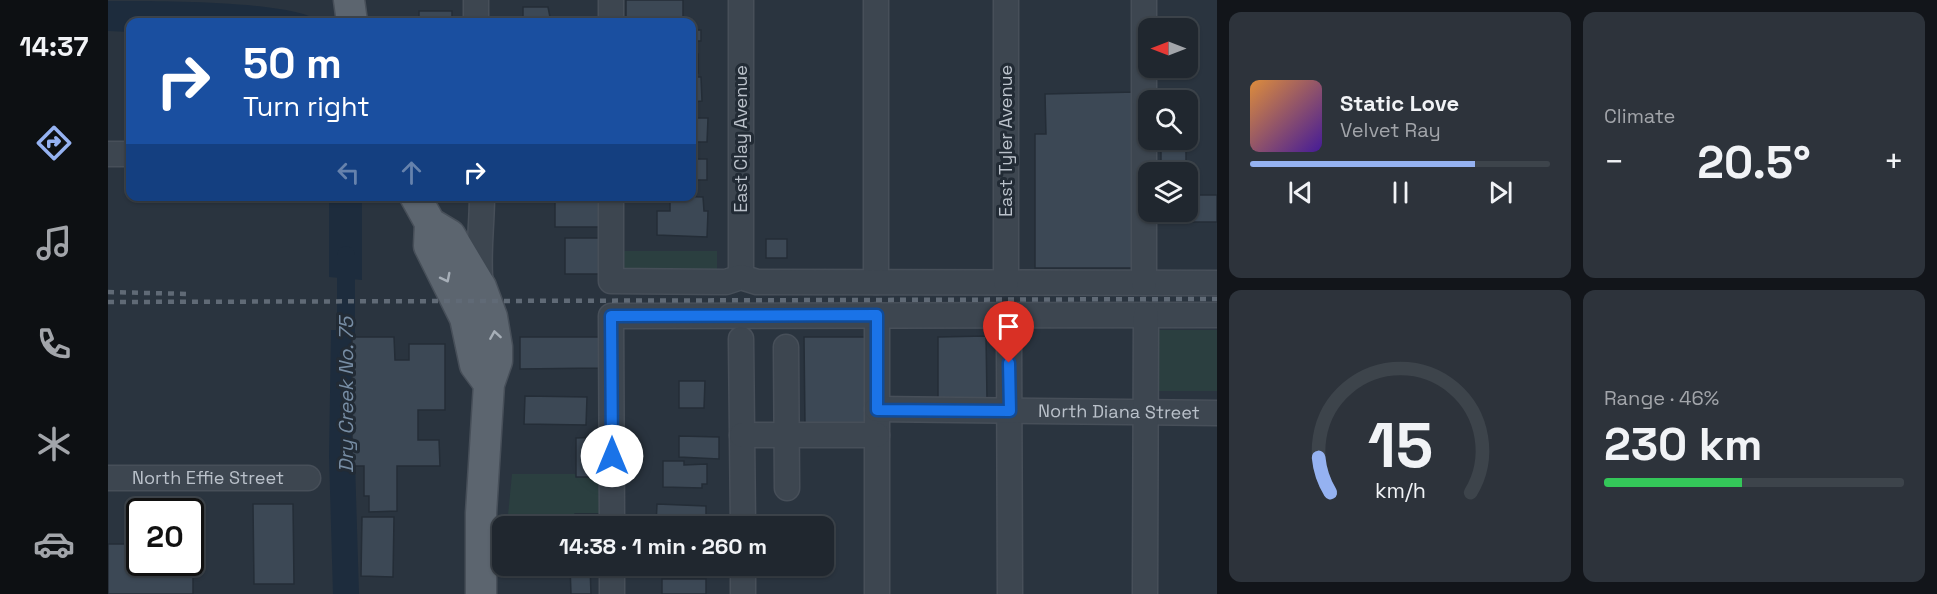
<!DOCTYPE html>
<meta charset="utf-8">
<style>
:root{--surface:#20272f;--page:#2d333b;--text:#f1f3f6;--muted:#a2a5aa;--line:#3d444b;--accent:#95b2f1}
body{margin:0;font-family:"Space Grotesk",sans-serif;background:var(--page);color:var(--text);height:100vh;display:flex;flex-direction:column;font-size:22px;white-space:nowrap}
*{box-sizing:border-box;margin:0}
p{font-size:20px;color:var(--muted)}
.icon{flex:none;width:33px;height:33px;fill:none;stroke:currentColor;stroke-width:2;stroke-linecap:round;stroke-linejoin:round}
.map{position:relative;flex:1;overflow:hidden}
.panel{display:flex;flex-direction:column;gap:12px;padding:12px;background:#12151a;width:720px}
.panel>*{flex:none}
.banner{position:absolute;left:18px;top:18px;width:570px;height:183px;border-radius:12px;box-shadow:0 2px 4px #0004,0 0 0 2px var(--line);background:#1a4fa0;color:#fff;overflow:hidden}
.needle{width:39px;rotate:270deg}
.fabs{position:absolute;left:1030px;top:18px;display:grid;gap:12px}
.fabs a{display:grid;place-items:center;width:60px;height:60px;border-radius:12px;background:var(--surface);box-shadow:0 2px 4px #0004,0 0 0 2px var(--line);font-size:30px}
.speed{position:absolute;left:18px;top:498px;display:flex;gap:12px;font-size:30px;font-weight:700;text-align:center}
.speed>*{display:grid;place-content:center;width:78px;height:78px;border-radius:50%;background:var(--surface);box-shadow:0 2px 4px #0004,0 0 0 2px var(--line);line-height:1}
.speed .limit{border:3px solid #111;border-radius:9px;background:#fff;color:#111}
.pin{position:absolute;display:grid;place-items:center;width:51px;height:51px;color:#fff;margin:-62px -26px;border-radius:50% 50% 50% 0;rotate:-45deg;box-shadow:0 0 6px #0007}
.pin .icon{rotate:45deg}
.me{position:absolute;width:66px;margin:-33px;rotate:0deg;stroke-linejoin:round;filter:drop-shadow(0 0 4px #0008)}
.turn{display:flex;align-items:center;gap:21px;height:126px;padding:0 18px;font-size:27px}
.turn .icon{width:78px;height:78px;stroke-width:2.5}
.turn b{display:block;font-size:42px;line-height:51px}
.lanes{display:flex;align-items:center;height:57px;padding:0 18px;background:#0003;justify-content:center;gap:30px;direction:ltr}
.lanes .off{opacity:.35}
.big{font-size:45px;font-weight:600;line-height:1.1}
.panel .widget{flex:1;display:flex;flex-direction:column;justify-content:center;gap:9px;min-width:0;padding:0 21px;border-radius:12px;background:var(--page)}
.panel .dial{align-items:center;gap:0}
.dial svg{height:156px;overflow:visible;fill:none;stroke:var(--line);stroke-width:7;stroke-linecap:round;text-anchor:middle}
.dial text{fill:var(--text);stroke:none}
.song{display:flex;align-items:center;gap:18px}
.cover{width:72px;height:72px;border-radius:9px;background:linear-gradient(135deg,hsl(30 70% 55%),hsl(260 70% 35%))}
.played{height:6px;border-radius:3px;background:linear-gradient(90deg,var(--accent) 75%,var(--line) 75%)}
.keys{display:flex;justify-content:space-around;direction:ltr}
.heat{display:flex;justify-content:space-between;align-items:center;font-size:33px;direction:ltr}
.charge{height:9px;border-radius:4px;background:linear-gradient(90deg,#34c759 46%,var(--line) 0)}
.panel .tiles{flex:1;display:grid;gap:12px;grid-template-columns:repeat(2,1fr)}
.trip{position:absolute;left:384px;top:516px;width:342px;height:60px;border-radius:12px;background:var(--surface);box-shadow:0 2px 4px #0004,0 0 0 2px var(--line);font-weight:600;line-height:60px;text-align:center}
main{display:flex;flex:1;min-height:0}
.menu{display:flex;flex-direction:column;width:108px;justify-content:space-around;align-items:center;background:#0d1013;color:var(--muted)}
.menu .icon{width:42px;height:42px}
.menu .selected{color:var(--accent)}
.menu b{font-size:27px;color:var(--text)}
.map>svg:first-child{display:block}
.green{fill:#2b3f40}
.water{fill:#1d2c3d}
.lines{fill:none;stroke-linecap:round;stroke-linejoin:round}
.canal{stroke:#1d2c3d;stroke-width:18}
.building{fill:#3c4855;stroke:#242d37;stroke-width:1.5}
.minor-casing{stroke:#474f59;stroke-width:27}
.major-casing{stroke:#474f59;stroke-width:33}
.minor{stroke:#3d4650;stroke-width:24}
.major{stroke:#5c656f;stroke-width:30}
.rail{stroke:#606a76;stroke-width:4.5;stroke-dasharray:6 6;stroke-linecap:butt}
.oneway{stroke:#a7afb8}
.route-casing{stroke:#114b97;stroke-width:15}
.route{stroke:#1a73e8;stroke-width:10}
.labels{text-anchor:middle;stroke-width:6;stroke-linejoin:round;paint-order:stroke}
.street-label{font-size:18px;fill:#bac1ca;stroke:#222b35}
.water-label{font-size:20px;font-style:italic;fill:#778da4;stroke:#222b35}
</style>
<main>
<nav class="menu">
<b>14:37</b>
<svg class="icon selected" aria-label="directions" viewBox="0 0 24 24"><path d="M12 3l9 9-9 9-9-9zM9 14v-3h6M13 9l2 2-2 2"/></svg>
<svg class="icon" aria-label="music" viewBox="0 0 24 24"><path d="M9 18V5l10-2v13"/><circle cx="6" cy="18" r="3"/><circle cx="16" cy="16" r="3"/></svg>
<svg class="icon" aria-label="phone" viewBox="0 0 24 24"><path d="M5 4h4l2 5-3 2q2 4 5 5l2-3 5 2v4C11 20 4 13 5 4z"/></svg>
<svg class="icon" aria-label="climate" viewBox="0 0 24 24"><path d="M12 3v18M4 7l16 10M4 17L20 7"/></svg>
<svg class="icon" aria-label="car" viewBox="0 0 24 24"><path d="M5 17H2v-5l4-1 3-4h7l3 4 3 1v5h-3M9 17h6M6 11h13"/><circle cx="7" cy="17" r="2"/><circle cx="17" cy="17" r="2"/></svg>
</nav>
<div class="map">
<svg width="1109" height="594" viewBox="0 0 1109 594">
<rect width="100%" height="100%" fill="#2a343f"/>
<path class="green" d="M507 251H609V271L507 272Z
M1036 330H1109V391H1036Z
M404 474H494L493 515H400Z"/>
<path class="water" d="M0 1C43 1 188 0 212 22H22V32L0 31Z
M221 197H254V280L221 277Z
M223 330H243L251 594H225L221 456Z"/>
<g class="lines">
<path class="canal" d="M238 255V354"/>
</g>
<path class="building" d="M518 0H575V21H518Z
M415 7H440L443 22H415Z
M311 11H344V22H311Z
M584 30H593V41H589V49H584Z
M584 54H590V73H584Z
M584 77H593L594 101 584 102Z
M1029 92 1028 268H927V134H938L937 94Z
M584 118H600L599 142H584Z
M1053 140H1078V172H1053Z
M584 159H599V180H584Z
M1080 195H1109V222H1047V212H1080Z
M447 196H493V227H447Z
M562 196 595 197 596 211H600L599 237 549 235V211H562Z
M457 238H493V274H457Z
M658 239H679V258H658Z
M878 336 879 399H830V337Z
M244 337H286L287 360H301V344H337V410H310V440H331L332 466H289V511L261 512V496H256V466H244Z
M412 337H491V368L412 369Z
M696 337H761V426H697Z
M571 381H597L596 408H571Z
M417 396 479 397 478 425 416 424Z
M571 436 611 437V459L571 457Z
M495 437 496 477H468V438Z
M555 461H576V465L599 464V484H594V488L555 487Z
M145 504H185L186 584H146Z
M549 504 598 506V526H548Z
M467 514H493V526H467Z
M254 517H286L285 577 253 576Z
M0 544H32V562L85 563V594H0Z
M462 566H482L483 594H463Z
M548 566H599V568L548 567Z
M554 579H598V594H554Z"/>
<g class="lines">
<defs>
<g id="minor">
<path d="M503 0V22"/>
<path d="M633 0V277"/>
<path d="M768 0V282"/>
<path d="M368 22V0"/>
<path d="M0 154H22"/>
<path d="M503 196V281L618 282 633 277 649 282 1109 283"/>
<path d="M898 282V0"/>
<path d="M1036 283V0"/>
<path d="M373 287C369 258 374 227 374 196"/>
<path d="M769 315V594"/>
<path d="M633 339 635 526"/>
<path d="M901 340 902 594"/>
<path d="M678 347 679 488"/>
<path id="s1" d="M769 409 1109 413"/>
<path d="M634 435H769"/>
<path id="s2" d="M0 478H200"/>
<path d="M504 526 503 316 1109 315"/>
<path d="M504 566V594"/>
<path d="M635 566V594"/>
<path d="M1037 594 1038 315"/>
</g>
<path id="major" d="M241 0 244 22
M307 196 322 223 321 246 357 318 367 365 381 384
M322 223 342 235 373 287 384 317 389 347V361L381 384 373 513V594"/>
</defs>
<use href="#minor" class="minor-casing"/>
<use href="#major" class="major-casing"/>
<use href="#minor" class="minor"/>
<use href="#major" class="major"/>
<path class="rail" d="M0 292 82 294
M0 302 1109 299"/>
</g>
<defs><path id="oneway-chevron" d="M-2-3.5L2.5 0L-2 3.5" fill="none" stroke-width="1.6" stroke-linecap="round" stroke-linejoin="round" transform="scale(1.5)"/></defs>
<g class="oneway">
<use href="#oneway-chevron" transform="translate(338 278) rotate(63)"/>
<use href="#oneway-chevron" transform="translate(387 335) rotate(-99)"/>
</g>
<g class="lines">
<defs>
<path id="route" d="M504 456 503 316 769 315V410L902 411 901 363"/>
</defs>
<use href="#route" class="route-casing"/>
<use href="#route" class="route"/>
</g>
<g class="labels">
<g class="street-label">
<text transform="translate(633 139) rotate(-90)" y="6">East Clay Avenue</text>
<text transform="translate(898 141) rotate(-90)" y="6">East Tyler Avenue</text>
<text dy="6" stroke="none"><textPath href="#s1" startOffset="242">North Diana Street</textPath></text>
<text dy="6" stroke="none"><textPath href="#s2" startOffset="100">North Effie Street</textPath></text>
</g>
<g class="water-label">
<text transform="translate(238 395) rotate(-90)" y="7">Dry Creek No. 75</text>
</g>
</g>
</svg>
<div class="fabs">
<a><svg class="needle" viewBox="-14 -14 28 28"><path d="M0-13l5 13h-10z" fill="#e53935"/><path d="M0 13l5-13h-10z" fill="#a2a5aa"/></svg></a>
<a><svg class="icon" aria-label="search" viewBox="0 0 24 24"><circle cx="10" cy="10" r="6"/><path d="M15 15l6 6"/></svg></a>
<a><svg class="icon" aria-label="layers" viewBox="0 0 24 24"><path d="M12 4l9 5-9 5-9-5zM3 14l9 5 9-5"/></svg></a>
</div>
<div class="speed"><div class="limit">20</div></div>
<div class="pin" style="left:901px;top:363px;background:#d93025"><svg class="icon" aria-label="arrive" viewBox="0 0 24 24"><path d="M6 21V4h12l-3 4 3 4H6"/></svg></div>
<svg class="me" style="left:504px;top:456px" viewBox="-20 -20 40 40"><circle r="19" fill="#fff"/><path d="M0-13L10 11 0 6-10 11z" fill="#1a73e8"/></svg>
<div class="trip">14:38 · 1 min · 260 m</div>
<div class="banner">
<div class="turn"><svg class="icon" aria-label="right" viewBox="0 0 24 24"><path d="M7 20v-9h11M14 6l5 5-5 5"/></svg><div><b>50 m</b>Turn right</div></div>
<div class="lanes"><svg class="icon off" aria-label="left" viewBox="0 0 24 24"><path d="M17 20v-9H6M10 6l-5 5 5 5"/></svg><svg class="icon off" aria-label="ahead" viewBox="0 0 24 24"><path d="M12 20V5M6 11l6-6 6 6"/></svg><svg class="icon" aria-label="right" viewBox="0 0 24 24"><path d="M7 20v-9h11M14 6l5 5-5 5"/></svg></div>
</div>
</div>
<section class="panel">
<div class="tiles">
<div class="widget">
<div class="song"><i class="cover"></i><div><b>Static Love</b><p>Velvet Ray</p></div></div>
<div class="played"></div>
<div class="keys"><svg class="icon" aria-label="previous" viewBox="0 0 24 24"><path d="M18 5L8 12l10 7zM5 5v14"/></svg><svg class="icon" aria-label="pause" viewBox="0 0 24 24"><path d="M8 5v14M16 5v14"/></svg><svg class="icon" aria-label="next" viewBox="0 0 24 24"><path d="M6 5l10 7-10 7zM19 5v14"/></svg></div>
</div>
<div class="widget"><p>Climate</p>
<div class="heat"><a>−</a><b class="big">20.5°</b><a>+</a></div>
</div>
<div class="widget dial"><svg viewBox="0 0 100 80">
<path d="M14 69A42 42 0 1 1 86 69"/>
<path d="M14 69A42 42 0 0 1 8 51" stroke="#95b2f1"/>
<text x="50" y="56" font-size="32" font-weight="700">15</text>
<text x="50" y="72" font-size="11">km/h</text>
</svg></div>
<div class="widget"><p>Range · 46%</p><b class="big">230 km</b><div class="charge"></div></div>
</div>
</section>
</main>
